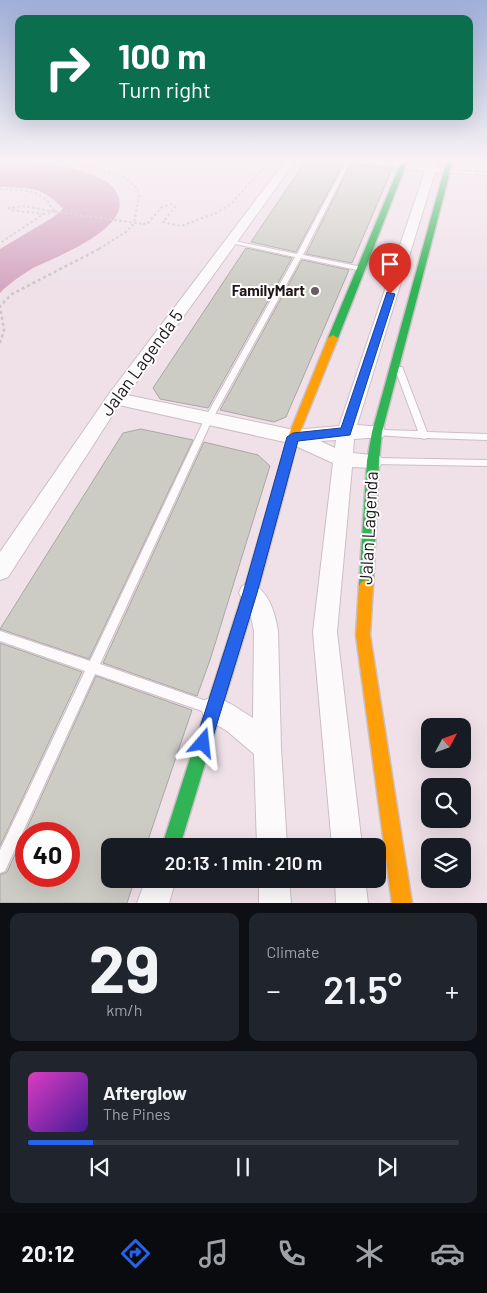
<!DOCTYPE html>
<meta charset="utf-8">
<style>
:root{--surface:#171b24;--page:#20242c;--text:#f1f3f6;--muted:#9ea1a6;--line:#363941;--accent:#2563eb}
body{margin:0;font-family:Barlow,sans-serif;background:var(--page);color:var(--text);height:100vh;display:flex;flex-direction:column;font-size:19px;white-space:nowrap}
*{box-sizing:border-box;margin:0}
p{font-size:16px;color:var(--muted)}
.icon{flex:none;width:28px;height:28px;fill:none;stroke:currentColor;stroke-width:2;stroke-linecap:round;stroke-linejoin:round}
.map{position:relative;height:903px;overflow:hidden}
.details{display:flex;flex-direction:column;gap:10px;padding:10px;background:#0d0f14;flex:1}
.details>*{flex:none}
.hud{position:absolute;left:15px;top:15px;width:458px;height:105px;border-radius:10px;box-shadow:0 5px 20px #0002;background:#0b6e4f;color:#fff;overflow:hidden}
.needle{width:32px;rotate:49deg}
.fabs{position:absolute;left:421px;top:718px;display:grid;gap:10px}
.fabs a{display:grid;place-items:center;width:50px;height:50px;border-radius:10px;background:var(--surface);box-shadow:0 5px 20px #0002;font-size:25px}
.speed{position:absolute;left:15px;top:822px;display:flex;gap:10px;font-size:25px;font-weight:700;text-align:center}
.speed>*{display:grid;place-content:center;width:65px;height:65px;border-radius:50%;background:var(--surface);box-shadow:0 5px 20px #0002;line-height:1}
.speed .limit{border:8px solid #d22;background:#fff;color:#111}
.pin{position:absolute;display:grid;place-items:center;width:42px;height:42px;color:#fff;margin:-51px -21px;border-radius:50% 50% 50% 0;rotate:-45deg;box-shadow:0 0 5px #0007}
.pin .icon{rotate:45deg}
.me{position:absolute;width:55px;margin:-28px;rotate:17deg;stroke-linejoin:round;filter:drop-shadow(0 0 4px #0008)}
.turn{display:flex;align-items:center;gap:18px;height:105px;padding:0 20px;font-size:22px}
.turn .icon{width:65px;height:65px;stroke-width:2.5}
.turn b{display:block;font-size:35px;line-height:42px}
.big{font-size:38px;font-weight:600;line-height:1.1}
.details .card{flex:1;display:flex;flex-direction:column;justify-content:center;gap:8px;min-width:0;padding:0 18px;border-radius:10px;background:var(--page)}
.details .dial{align-items:center;gap:0}
.dial b{font-size:65px;line-height:1}
.song{display:flex;align-items:center;gap:15px}
.cover{width:60px;height:60px;border-radius:8px;background:linear-gradient(135deg,hsl(310 70% 55%),hsl(260 70% 35%))}
.played{height:5px;border-radius:2px;background:linear-gradient(90deg,var(--accent) 15%,var(--line) 15%)}
.keys{display:flex;justify-content:space-around;direction:ltr}
.heat{display:flex;justify-content:space-between;align-items:center;font-size:28px;direction:ltr}
.details .tiles{flex:1;display:grid;gap:10px;grid-template-columns:1fr 1fr}
.card:last-child{grid-column:span 2}
.trip{position:absolute;left:101px;top:838px;width:285px;height:50px;border-radius:10px;background:var(--surface);box-shadow:0 5px 20px #0002;font-weight:600;line-height:50px;text-align:center}
.tabs{display:flex;height:80px;justify-content:space-around;align-items:center;background:#090b0e;color:var(--muted)}
.tabs .icon{width:35px;height:35px}
.tabs .current{color:var(--accent)}
.tabs b{font-size:22px;color:var(--text)}
.map>svg:first-child{display:block}
.water{fill:#d5a8c1}
.building{fill:#ccccc5;stroke:#aaa6a5;fill-rule:evenodd}
.lines{fill:none;stroke-linecap:round;stroke-linejoin:round}
.lane-casing{stroke:#cbbfc5;stroke-width:2}
.street-casing{stroke:#cbbfc5;stroke-width:2}
.fast-casing{stroke:#cbbfc5;stroke-width:3}
.slow-casing{stroke:#cbbfc5;stroke-width:3}
.path-far1{stroke:#cac6c8;stroke-width:2;stroke-dasharray:2.5 2.5;stroke-linecap:butt}
.path{stroke:#cac6c8;stroke-width:2.5;stroke-dasharray:3 3;stroke-linecap:butt}
.lane{fill:#fdfafc;fill-rule:evenodd}
.street{fill:#fdfafc;fill-rule:evenodd}
.fast{fill:#30b455;fill-rule:evenodd}
.slow{fill:#ff9f0a;fill-rule:evenodd}
.path-bridge{stroke:#cac6c8;stroke-width:2;stroke-dasharray:2.5 2.5;stroke-linecap:butt}
.route{fill:#2563eb;stroke:#184099}
.poi-dot{fill:#685d63;stroke:#fff;stroke-width:2}
.labels{text-anchor:middle;stroke-width:4;stroke-linejoin:round;paint-order:stroke}
.far-poi-label{font-size:15px;font-weight:bold;fill:#1f161b;stroke:#fff;text-anchor:end}
.street-label{font-size:18px;fill:#1f161b;stroke:#fff}
</style>
<div class="map">
<svg width="487" height="903" viewBox="0 0 487 903">
<rect width="100%" height="100%" fill="#f0e1e9"/>
<path class="water" d="M0 160C33 160 78 165 107 182 113 186 115 189 118 196 132 228 56 257 33 268 23 274 8 284 0 293V249L52 218 63 209C43 186 29 188 0 187Z"/>
<path class="building" d="M312 160H345L296 252 251 242 305 162Z
M353 160 361 165 392 169 352 263 306 254Z
M246 248 292 258 208 408 160 399 153 388Z
M302 260 349 270 286 417 274 422 220 410Z
M141 429 193 440 89 659 0 629 123 433Z
M204 442 258 455 270 466 210 660 197 696 103 663Z
M0 643 82 672 0 846Z
M96 676 192 710 146 846H110V879H135L127 903H0V875L7 872ZM26 834H69V876H26Z"/>
<g class="lines">
<defs>
<path id="lane" d="M347 160H351L303 255 362 267 365 269 362 271 301 258 213 418 100 664 212 703 214 707 212 711 208 713 95 674 5 871 0 873V850L85 671 0 641V631L90 661 205 418 295 257 227 242 230 240 297 254Z
M461 160H466L477 170 473 171Z
M445 170 487 173V175L447 172 445 171Z
M396 367H402L403 369 427 432 487 434V440L427 438 424 439 421 438 376 435 375 433 376 431 379 430 418 431 395 369Z
M375 458 487 460V466L375 464 372 463 371 461 372 459Z"/>
<path id="street" d="M286 160H296L127 395 294 430 339 426 425 171 361 163 356 160H385L427 165 429 160H439L437 166 445 168 446 170 441 173 435 172 357 425 383 427 386 432 383 437 354 439 353 453 380 456 383 461 380 466 373 468 352 467 337 632 362 846H332L313 632 333 463 289 443 119 405 8 577 0 580V552L109 394ZM336 440 335 448 320 441Z
M250 583C269 590 275 613 278 631L281 748 287 846H257L254 754 227 731 205 718 201 709 205 700 214 696 231 704 253 718 254 631 250 612 239 593 242 586Z
M146 879H176L169 903H137Z
M259 879H289L291 903H259Z
M335 879H365L368 903H336Z"/>
<path id="fast" d="M447 160H453L382 432 379 461 373 586 371 590 366 592 361 590 359 586 367 461 372 432Z
M403 163 406 165 338 338 336 340H330L328 338 400 165Z
M280 481 284 483 286 486 257 593 180 846H162L243 593 274 486 276 483Z"/>
<path id="slow" d="M333 335 338 338 298 437 286 486 284 489H276L274 486 288 437 328 338Z
M366 580 371 582 373 586 370 635 412 903H392L356 635 359 586 361 582Z"/>
</defs>
<use href="#lane" class="lane-casing"/>
<use href="#street" class="street-casing"/>
<use href="#fast" class="fast-casing"/>
<use href="#slow" class="slow-casing"/>
<path class="path-far1" d="M35 160 69 161 125 178 137 188 139 196 134 223 126 232 97 250
M0 189C20 190 43 188 52 209L56 210 52 213 44 214 0 243
M44 214 10 210 9 208 24 206 50 211
M143 224H147L162 207 171 204 175 207 163 222 181 226 216 213 232 203 270 160"/>
<path class="path" d="M0 343 4 330 0 306 12 294 99 249"/>
<use href="#lane" class="lane"/>
<use href="#street" class="street"/>
<use href="#fast" class="fast"/>
<use href="#slow" class="slow"/>
<path class="path-bridge" d="M50 211 143 224"/>
</g>
<linearGradient id="sky" x2="0" y2="1"><stop stop-color="#a0afd8"/><stop offset="0.56" stop-color="#f8f2f5"/><stop offset="1" stop-color="#f8f2f5" stop-opacity="0"/></linearGradient>
<rect width="487" height="286" fill="url(#sky)"/>
<path class="route" d="M387 292 395 294 350 435 298 441 257 593 211 743 209 749 203 752 197 749 195 743 243 593 287 437 293 433 341 428Z"/>
<circle class="poi-dot" cx="315" cy="291" r="5"/>
<g class="labels">
<g class="far-poi-label">
<text x="305" y="296">FamilyMart</text>
</g>
<g class="street-label">
<text transform="translate(142 363) rotate(-54)" y="6">Jalan Lagenda 5</text>
<text transform="translate(369 528) rotate(-87)" y="6">Jalan Lagenda</text>
</g>
</g>
</svg>
<div class="fabs">
<a><svg class="needle" viewBox="-14 -14 28 28"><path d="M0-13l5 13h-10z" fill="#e53935"/><path d="M0 13l5-13h-10z" fill="#9ea1a6"/></svg></a>
<a><svg class="icon" aria-label="search" viewBox="0 0 24 24"><circle cx="10" cy="10" r="6"/><path d="M15 15l6 6"/></svg></a>
<a><svg class="icon" aria-label="layers" viewBox="0 0 24 24"><path d="M12 4l9 5-9 5-9-5zM3 14l9 5 9-5"/></svg></a>
</div>
<div class="speed"><div class="limit">40</div></div>
<div class="pin" style="left:390px;top:294px;background:#d93025"><svg class="icon" aria-label="arrive" viewBox="0 0 24 24"><path d="M6 21V4h12l-3 4 3 4H6"/></svg></div>
<svg class="me" style="left:203px;top:743px" viewBox="-20 -20 40 40"><path d="M0-17L14 15 0 8-14 15z" fill="#2563eb" stroke="#fff" stroke-width="4"/></svg>
<div class="trip">20:13 · 1 min · 210 m</div>
<div class="hud">
<div class="turn"><svg class="icon" aria-label="right" viewBox="0 0 24 24"><path d="M7 20v-9h11M14 6l5 5-5 5"/></svg><div><b>100 m</b>Turn right</div></div>
</div>
</div>
<section class="details">
<div class="tiles">
<div class="card dial"><b>29</b><p>km/h</p></div>
<div class="card"><p>Climate</p>
<div class="heat"><a>−</a><b class="big">21.5°</b><a>+</a></div>
</div>
<div class="card">
<div class="song"><i class="cover"></i><div><b>Afterglow</b><p>The Pines</p></div></div>
<div class="played"></div>
<div class="keys"><svg class="icon" aria-label="previous" viewBox="0 0 24 24"><path d="M18 5L8 12l10 7zM5 5v14"/></svg><svg class="icon" aria-label="pause" viewBox="0 0 24 24"><path d="M8 5v14M16 5v14"/></svg><svg class="icon" aria-label="next" viewBox="0 0 24 24"><path d="M6 5l10 7-10 7zM19 5v14"/></svg></div>
</div>
</div>
</section>
<nav class="tabs">
<b>20:12</b>
<svg class="icon current" aria-label="directions" viewBox="0 0 24 24"><path d="M12 3l9 9-9 9-9-9zM9 14v-3h6M13 9l2 2-2 2"/></svg>
<svg class="icon" aria-label="music" viewBox="0 0 24 24"><path d="M9 18V5l10-2v13"/><circle cx="6" cy="18" r="3"/><circle cx="16" cy="16" r="3"/></svg>
<svg class="icon" aria-label="phone" viewBox="0 0 24 24"><path d="M5 4h4l2 5-3 2q2 4 5 5l2-3 5 2v4C11 20 4 13 5 4z"/></svg>
<svg class="icon" aria-label="climate" viewBox="0 0 24 24"><path d="M12 3v18M4 7l16 10M4 17L20 7"/></svg>
<svg class="icon" aria-label="car" viewBox="0 0 24 24"><path d="M5 17H2v-5l4-1 3-4h7l3 4 3 1v5h-3M9 17h6M6 11h13"/><circle cx="7" cy="17" r="2"/><circle cx="17" cy="17" r="2"/></svg>
</nav>
